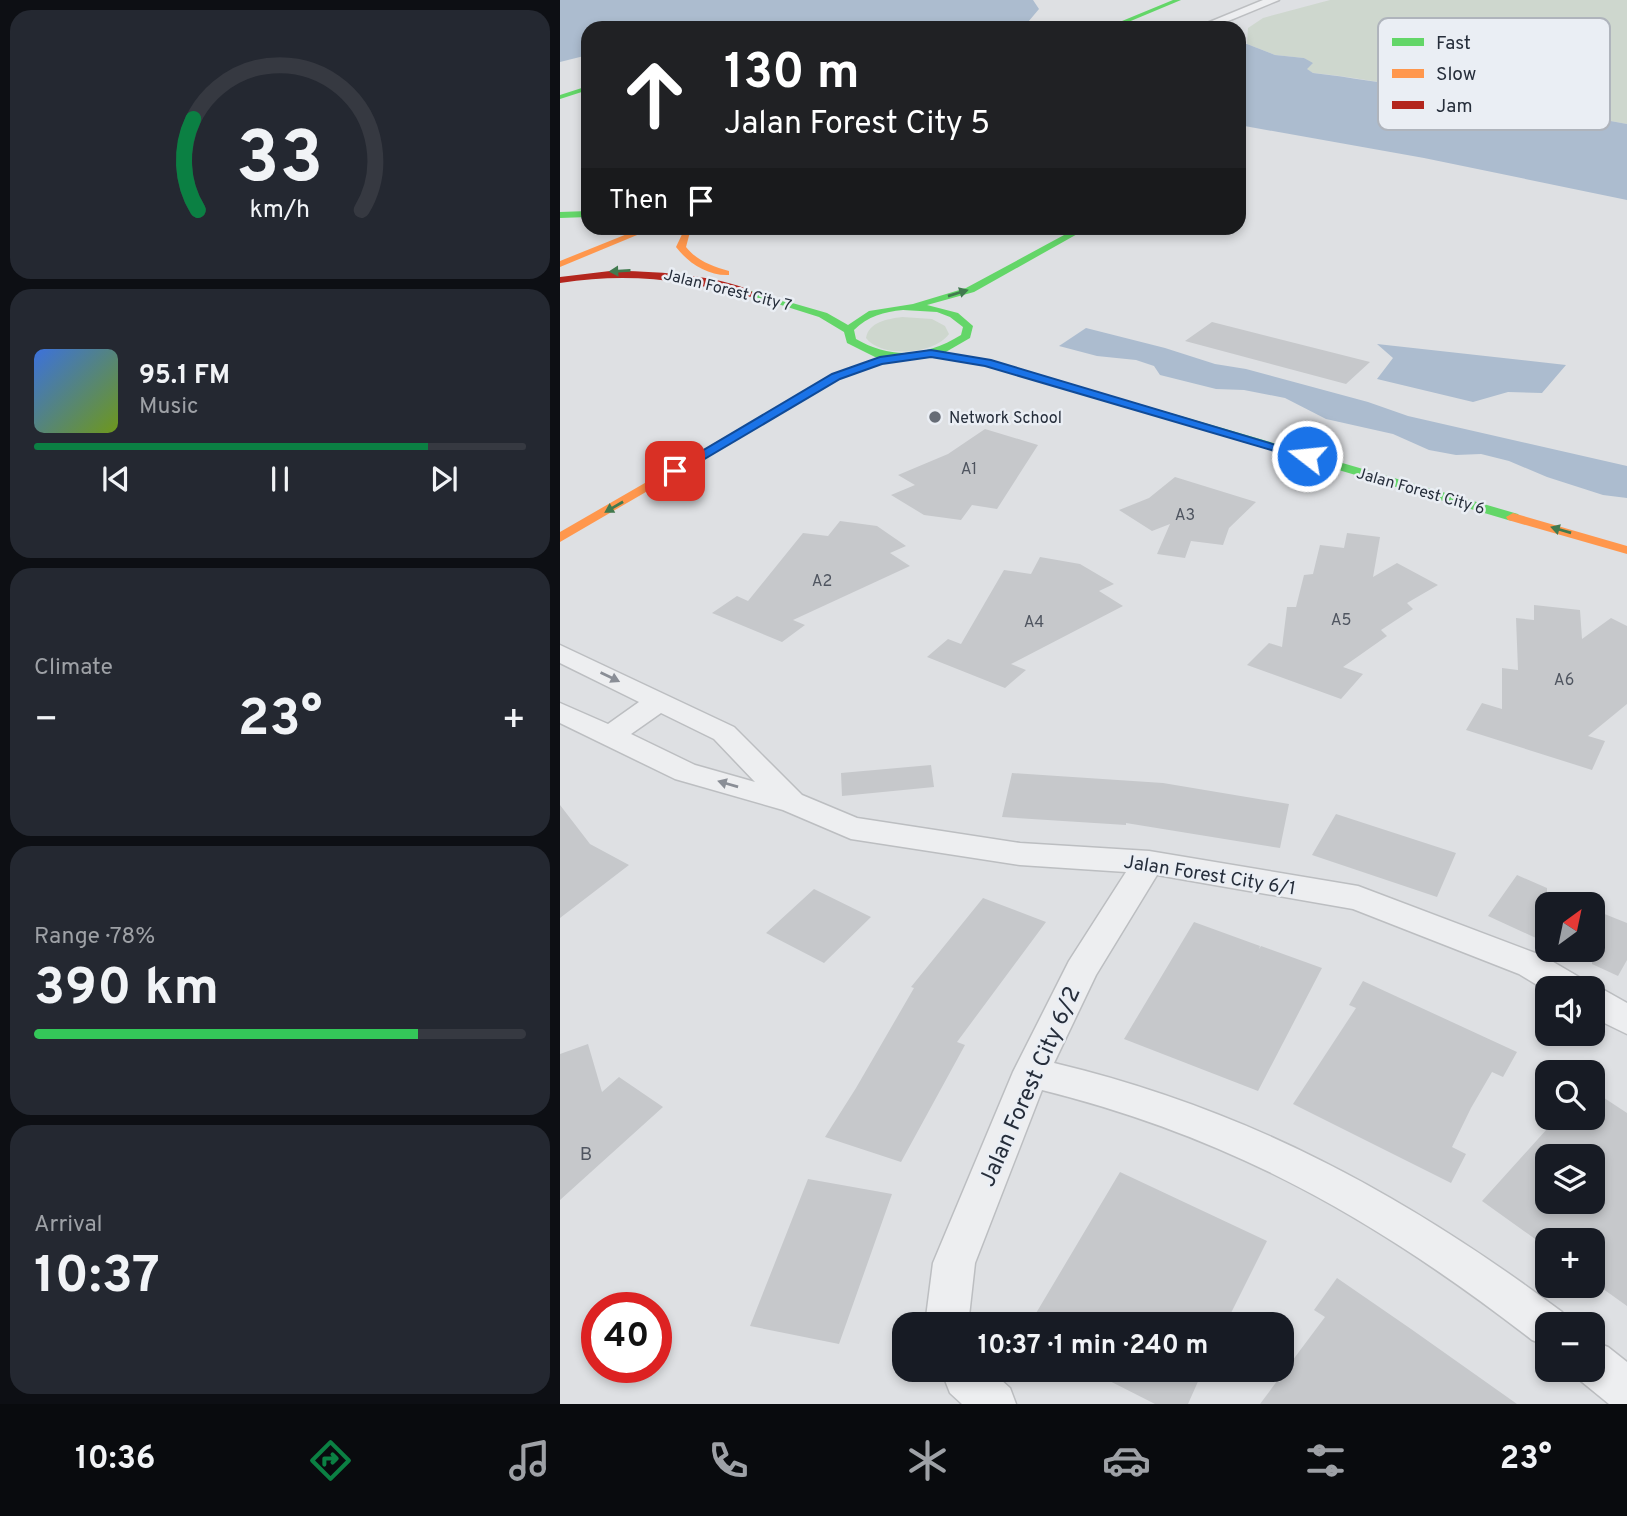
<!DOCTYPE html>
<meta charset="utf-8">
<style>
:root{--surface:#171b24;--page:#242831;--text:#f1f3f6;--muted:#9ea1a6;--line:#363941;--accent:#0b8043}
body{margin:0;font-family:Overpass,sans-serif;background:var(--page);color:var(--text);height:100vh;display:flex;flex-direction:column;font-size:26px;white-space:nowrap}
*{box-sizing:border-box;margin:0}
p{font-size:23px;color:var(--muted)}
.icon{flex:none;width:38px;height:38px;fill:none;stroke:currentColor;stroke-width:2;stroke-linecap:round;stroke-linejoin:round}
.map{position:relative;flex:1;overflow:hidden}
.side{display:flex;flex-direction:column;gap:10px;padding:10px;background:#0d0f14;width:560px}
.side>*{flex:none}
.hud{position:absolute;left:21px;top:21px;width:665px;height:214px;border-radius:21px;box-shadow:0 4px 10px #0003;background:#202124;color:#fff;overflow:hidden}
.needle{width:46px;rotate:33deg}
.tools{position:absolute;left:975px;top:892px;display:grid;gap:14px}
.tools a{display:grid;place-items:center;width:70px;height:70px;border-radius:14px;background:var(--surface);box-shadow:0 4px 10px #0003;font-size:35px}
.speed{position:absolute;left:21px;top:1292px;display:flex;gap:14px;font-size:35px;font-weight:700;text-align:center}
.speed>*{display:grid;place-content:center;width:91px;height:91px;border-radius:50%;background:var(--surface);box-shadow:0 4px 10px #0003;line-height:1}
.speed .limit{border:10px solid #d22;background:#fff;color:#111}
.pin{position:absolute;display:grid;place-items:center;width:60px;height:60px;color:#fff;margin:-30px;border-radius:14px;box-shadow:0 4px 10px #0006}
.me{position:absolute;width:77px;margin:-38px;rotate:286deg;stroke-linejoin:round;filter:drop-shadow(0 0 5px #0008)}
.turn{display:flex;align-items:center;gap:24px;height:147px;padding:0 28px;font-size:32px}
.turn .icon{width:91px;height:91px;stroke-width:2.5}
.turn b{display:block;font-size:49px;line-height:60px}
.then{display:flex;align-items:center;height:66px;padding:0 28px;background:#0003;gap:14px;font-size:26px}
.big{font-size:52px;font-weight:700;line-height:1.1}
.side .card{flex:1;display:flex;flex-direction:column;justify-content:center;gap:10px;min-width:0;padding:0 24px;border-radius:21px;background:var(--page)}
.side .dial{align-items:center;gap:0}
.dial svg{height:182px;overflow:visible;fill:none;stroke:var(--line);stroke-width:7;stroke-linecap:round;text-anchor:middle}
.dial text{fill:var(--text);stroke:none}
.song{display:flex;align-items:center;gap:21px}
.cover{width:84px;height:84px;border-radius:10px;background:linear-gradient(135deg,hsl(220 70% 55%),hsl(80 70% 35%))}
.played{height:7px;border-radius:4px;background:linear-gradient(90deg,var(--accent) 80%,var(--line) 80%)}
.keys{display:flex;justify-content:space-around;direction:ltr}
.heat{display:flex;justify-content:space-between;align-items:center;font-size:38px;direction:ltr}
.charge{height:10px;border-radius:5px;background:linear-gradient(90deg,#34c759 78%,var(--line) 0)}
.trip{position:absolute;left:332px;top:1312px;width:402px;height:70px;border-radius:21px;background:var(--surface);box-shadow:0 4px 10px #0003;font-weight:700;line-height:70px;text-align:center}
.dock{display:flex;height:112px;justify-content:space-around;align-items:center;background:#090b0e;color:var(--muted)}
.dock .icon{width:49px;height:49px}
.dock .selected{color:var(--accent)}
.dock b{font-size:32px;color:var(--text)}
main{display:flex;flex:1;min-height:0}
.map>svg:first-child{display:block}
.green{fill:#ced7ce}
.water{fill:#acbccf}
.building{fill:#c6c8cb;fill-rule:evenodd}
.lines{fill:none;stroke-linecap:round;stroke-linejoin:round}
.street-casing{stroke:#bcbec1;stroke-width:3}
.street{fill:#edeef0;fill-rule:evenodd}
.fast{fill:#63d668;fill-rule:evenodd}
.slow{fill:#ff974d;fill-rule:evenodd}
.jam{fill:#b3261e;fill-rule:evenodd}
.oneway{fill:#417a4f}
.oneway2{fill:#8a8e96}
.route{fill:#1a73e8;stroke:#114b97;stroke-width:2}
.poi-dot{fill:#666c76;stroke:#eaeef4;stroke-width:2.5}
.labels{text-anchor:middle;stroke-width:5;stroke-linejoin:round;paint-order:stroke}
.far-street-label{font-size:16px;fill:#262e3b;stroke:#eaeef4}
.far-poi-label{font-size:16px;fill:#262e3b;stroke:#eaeef4;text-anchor:start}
.number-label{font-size:16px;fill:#4f5560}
.street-label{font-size:19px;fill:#262e3b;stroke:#eaeef4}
.near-number-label{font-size:19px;fill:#4f5560}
.near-street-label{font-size:23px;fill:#262e3b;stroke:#eaeef4}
.key{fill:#eaeef4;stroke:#afb4bc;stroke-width:2}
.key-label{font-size:19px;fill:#262e3b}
</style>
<main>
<section class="side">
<div class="card dial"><svg viewBox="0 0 100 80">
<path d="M14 69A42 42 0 1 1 86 69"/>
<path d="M14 69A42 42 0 0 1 12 29" stroke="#0b8043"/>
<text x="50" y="56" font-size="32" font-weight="700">33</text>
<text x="50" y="72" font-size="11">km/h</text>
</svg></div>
<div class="card">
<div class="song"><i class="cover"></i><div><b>95.1 FM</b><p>Music</p></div></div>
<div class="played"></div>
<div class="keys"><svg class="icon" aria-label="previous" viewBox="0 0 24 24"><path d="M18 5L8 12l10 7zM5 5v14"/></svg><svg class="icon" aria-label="pause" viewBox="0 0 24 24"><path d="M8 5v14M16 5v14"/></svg><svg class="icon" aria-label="next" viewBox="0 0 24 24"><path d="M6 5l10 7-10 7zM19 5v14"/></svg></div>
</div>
<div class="card"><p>Climate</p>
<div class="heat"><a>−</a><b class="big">23°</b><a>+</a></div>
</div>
<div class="card"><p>Range · 78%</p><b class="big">390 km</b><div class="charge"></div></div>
<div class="card"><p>Arrival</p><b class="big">10:37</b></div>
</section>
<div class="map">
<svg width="1067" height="1404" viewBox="0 0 1067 1404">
<rect width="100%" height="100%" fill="#dee0e3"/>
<path class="green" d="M770 0H1067V124L865 87C827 85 791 76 753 73L746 69 752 64 744 58 715 55 687 44 688 28 703 18Z
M342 317 372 319 385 326 389 334C374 355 321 358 306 338 309 322 327 319 342 317Z"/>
<path class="water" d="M0 0H473L479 9 463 28H28V55L0 62Z
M687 44 715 55 744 58 753 63 747 69 753 73C791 77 827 85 865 87L1067 124V200L864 158 679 125V45Z
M526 328 605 348 655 364 686 369 808 402 848 416 1067 466V498L1043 495 987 477 949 461 921 454 896 455 869 450 833 434 766 419 725 398 684 390 656 389 600 375 594 366 576 360 537 356 499 346Z
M817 344 1006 365 982 393 948 392 913 402 817 379 833 358Z"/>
<path class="building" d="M652 322 810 362 786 384 625 341Z
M425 429 478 445 437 509 412 505 401 520 364 515 331 495 355 485 338 475 388 454Z
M615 477 696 502 669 528 663 545 631 541 625 558 597 554 610 524 592 531 559 510 589 498Z
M280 521 317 526 346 546 330 553 350 566 233 620 245 625 222 642 152 613 177 596 188 601 243 533 268 536Z
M787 533 820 537 813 577 837 563 878 585 847 603 853 609 821 630 827 636 783 667 803 674 781 699 687 665 709 643 722 647 727 607H736L744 575 753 574 760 545 784 548Z
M480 557 520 564 554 584 539 591 563 606 451 664 466 670 445 688 367 657 388 639 401 644 444 570 471 574Z
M974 605 1020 610 1022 639 1051 618 1067 626V704L1028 736 1045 741 1032 770 906 730 922 703 942 709V668L958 670 956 618 974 620Z
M371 765 374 787 282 796 281 773Z
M452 773 603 783 729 804 720 848 566 823V825L442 817Z
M0 805 30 844 69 865 0 918Z
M776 814 896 853 877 897 752 855Z
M957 875 987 888V943L928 916Z
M254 889 311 917 264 963 206 933Z
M423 898 486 922 397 1042 405 1045 341 1162 265 1137 296 1088 354 988 351 987Z
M1032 909 1067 923V960L1058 976 1032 964Z
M634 922 700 946 699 949 701 946 762 968 698 1091 564 1039Z
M803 981 957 1052 943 1077 932 1072 911 1108 892 1147 906 1154 891 1183 733 1104 796 1008 789 1005Z
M28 1044 42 1092 59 1077 103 1107 0 1200V1054Z
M1032 1090 1067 1113V1306L1032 1281V1241H978L922 1201 996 1119 1007 1126 1014 1118H1032ZM987 1157H1032V1202H987Z
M560 1172 707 1241 665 1325H469Z
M248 1179 332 1194 279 1344 190 1326Z
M777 1278 851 1329 957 1404H700L765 1317 754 1310Z
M528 1370H626L640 1377 628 1404H595Z"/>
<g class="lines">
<defs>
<path id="street" d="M703 0H719L651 28H635Z
M0 645 174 727 242 795 297 818 460 843 589 851 798 886 983 956 1024 980 1029 987 1044 990 1067 1003V1034L1032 1017V989H987V991L959 974 793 909 597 875 536 975 494 1063C687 1109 844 1194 1002 1312L1008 1325H987V1346L972 1340C817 1220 674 1138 482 1090L415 1263 408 1325H365L373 1263 453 1072 509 961 566 872 460 865 291 839 223 810 115 779 0 723V703L48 724 79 702 0 663ZM101 713 154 739 195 782 135 765 71 734Z
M1032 1341 1048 1347 1067 1362V1404H1049L1016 1377 1014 1370H1032Z
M381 1370H430L450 1388 456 1404H402L390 1393Z"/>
</defs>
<use href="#street" class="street-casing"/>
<use href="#street" class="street"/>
<path class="fast" d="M613 0H621L554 28H545Z
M28 86V90L0 99V95Z
M28 211V217L0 218V212Z
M517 228H528L414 292 367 305 398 313 413 326 410 338 384 353 431 361 958 514 960 517 953 521 948 520 426 366 370 357 334 360 315 357 287 343 284 332 259 317 186 294 191 291 267 313 288 325 309 311 353 304 406 288ZM343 310 377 312 390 317 403 327 401 335C367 356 332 360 296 339L294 330C308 316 324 312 343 310Z"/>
<path class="slow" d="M82 228H94L0 267V261Z
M125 228H135L130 232 126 247C137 261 152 266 169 271V275C148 276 128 263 116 247Z
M354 353 360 356 358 358 322 364 280 379 0 542V532L272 375 316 359Z
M953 513 1067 546V554L948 520 946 517Z"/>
<path class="jam" d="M50 271C84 270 169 275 196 294L191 297C123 280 70 272 0 283V277Z"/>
</g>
<defs><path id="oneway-solid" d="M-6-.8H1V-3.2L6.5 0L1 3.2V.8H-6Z" transform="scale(1.75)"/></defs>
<g class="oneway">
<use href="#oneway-solid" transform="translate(60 271) rotate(177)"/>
<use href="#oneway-solid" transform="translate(398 293) rotate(-17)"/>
<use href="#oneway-solid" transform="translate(54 507) rotate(150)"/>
<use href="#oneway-solid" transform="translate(1001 530) rotate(-164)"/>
</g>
<g class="oneway2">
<use href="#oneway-solid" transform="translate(50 677) rotate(26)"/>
<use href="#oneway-solid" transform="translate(168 784) rotate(-164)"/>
</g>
<path class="route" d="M371 350 431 360 753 456 751 459H742L425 366 371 357 322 364 280 379 119 474H110L108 471 272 374 320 357Z"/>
<circle class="poi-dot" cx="375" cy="417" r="7"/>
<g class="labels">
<g class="far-street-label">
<text transform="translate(168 289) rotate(14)" y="6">Jalan Forest City 7</text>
<text transform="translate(861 490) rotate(16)" y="6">Jalan Forest City 6</text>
</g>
<g class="far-poi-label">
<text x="389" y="423">Network School</text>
</g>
<g class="number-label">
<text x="409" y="474">A1</text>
<text x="625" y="520">A3</text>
<text x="262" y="586">A2</text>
<text x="781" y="625">A5</text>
<text x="474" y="627">A4</text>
<text x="1004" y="685">A6</text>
</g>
<g class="street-label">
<text transform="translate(650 874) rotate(9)" y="7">Jalan Forest City 6/1</text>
</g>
<g class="near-number-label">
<text x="26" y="1160">B</text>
</g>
<g class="near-street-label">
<text transform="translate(469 1086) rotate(-66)" y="8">Jalan Forest City 6/2</text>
</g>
</g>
<rect x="818" y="18" width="232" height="112" rx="10" class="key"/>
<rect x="832" y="38" width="32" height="8" fill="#63d668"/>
<rect x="832" y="69" width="32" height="9" fill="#ff974d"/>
<rect x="832" y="101" width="32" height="8" fill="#b3261e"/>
<g class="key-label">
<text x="876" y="49">Fast</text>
<text x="876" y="80">Slow</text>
<text x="876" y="112">Jam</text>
</g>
</svg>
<div class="tools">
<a><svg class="needle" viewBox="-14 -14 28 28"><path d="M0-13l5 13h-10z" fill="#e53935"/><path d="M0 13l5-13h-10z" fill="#9ea1a6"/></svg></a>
<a><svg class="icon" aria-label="sound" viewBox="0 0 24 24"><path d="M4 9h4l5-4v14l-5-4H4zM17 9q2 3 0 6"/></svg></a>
<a><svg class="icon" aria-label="search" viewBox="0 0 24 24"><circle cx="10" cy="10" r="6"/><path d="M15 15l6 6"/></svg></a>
<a><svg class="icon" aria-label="layers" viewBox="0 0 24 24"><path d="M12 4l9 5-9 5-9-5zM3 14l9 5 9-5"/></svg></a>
<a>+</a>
<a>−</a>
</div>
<div class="speed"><div class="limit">40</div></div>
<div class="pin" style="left:115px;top:471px;background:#d93025"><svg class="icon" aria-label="arrive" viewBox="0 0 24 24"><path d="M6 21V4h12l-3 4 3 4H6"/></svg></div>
<svg class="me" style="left:747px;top:456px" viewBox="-20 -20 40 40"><circle r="17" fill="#1a73e8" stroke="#fff" stroke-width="3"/><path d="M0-11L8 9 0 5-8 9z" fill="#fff"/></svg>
<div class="trip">10:37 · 1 min · 240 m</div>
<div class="hud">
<div class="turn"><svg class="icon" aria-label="ahead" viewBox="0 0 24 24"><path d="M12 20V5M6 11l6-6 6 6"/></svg><div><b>130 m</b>Jalan Forest City 5</div></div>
<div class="then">Then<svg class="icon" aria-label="arrive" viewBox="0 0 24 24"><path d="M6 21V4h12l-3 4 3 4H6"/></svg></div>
</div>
</div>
</main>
<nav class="dock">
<b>10:36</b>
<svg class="icon selected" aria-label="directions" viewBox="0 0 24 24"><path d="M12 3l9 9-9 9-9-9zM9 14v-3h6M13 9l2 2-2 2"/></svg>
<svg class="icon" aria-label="music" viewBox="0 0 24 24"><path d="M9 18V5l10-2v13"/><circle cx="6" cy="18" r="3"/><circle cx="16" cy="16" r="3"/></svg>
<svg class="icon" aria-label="phone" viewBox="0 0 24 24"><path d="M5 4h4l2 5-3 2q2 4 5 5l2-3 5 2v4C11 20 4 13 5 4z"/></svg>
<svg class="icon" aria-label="climate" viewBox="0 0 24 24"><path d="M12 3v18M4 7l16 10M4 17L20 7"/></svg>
<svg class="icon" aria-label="car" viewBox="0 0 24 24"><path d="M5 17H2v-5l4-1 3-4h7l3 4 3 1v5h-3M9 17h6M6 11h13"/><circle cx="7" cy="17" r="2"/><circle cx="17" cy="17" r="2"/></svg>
<svg class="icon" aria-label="filters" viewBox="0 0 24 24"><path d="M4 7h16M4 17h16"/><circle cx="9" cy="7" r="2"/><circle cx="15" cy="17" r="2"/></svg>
<b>23°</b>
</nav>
